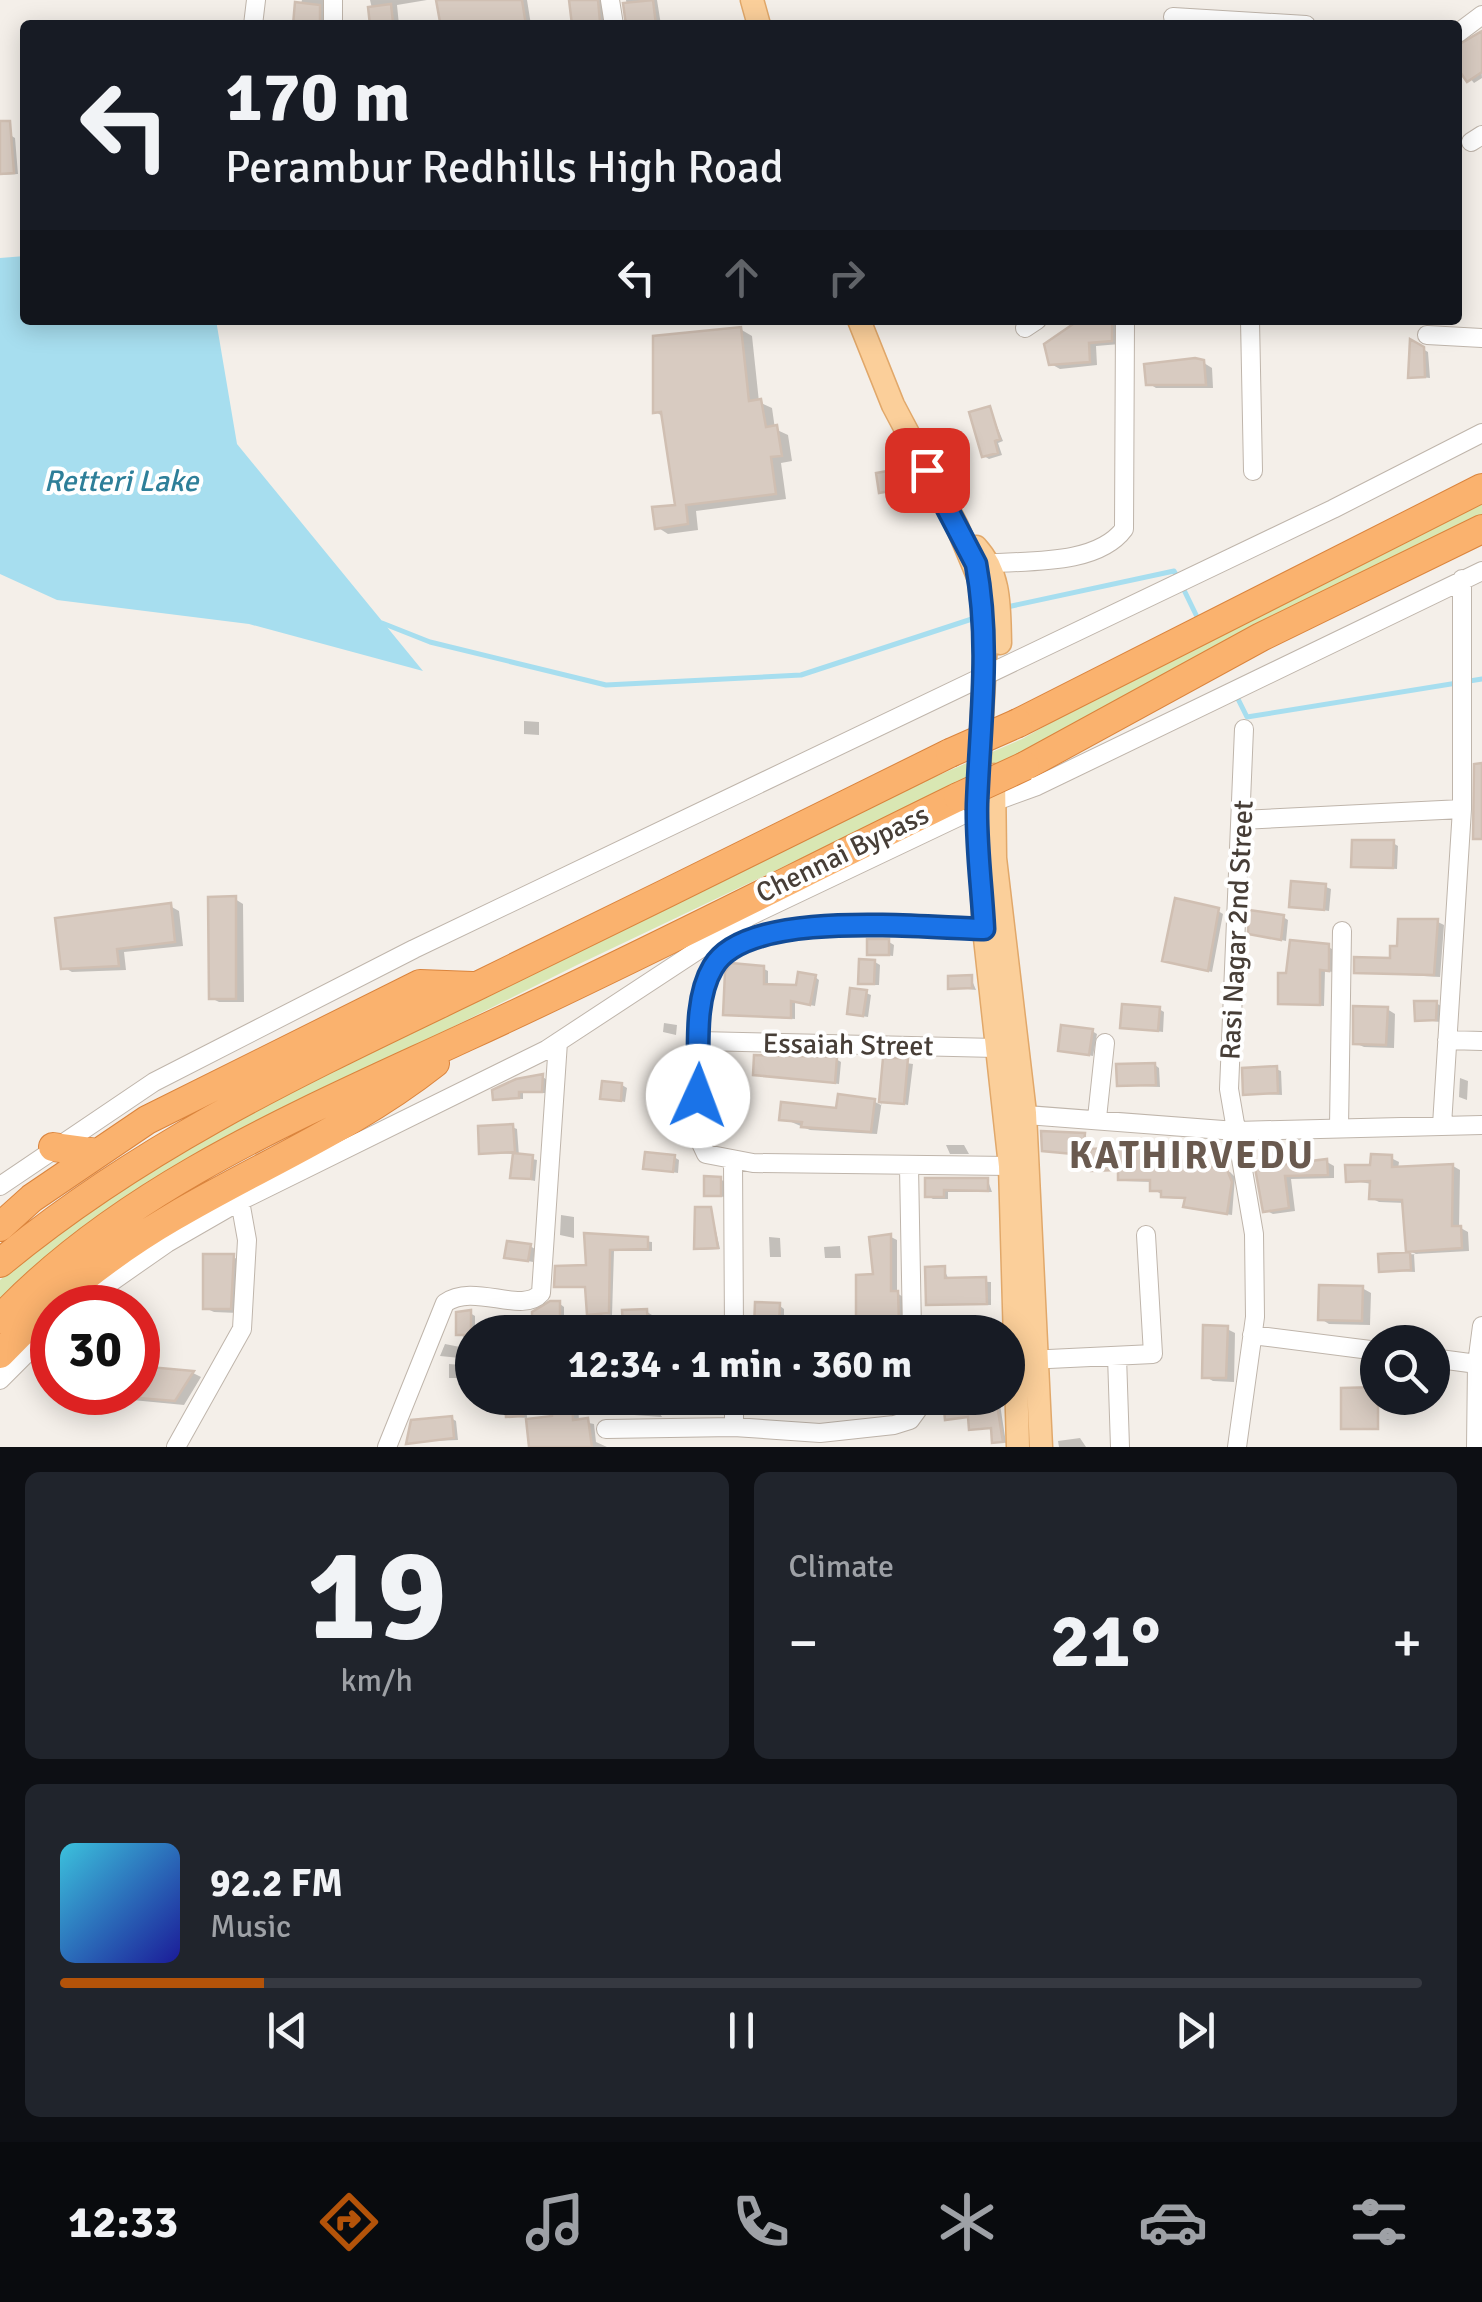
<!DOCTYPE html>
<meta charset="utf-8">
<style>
:root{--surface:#171b24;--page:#20242c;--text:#f1f3f6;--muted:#9ea1a6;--line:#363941;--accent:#b45309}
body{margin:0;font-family:Signika,sans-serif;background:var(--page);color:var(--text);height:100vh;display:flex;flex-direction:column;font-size:38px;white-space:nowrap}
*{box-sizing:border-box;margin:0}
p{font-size:32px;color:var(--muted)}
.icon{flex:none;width:55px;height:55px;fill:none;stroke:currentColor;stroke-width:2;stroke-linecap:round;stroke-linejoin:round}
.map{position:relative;height:1447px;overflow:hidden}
.panel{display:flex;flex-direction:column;gap:25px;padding:25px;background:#0d0f14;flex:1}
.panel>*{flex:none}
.guide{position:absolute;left:20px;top:20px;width:1442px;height:305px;border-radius:10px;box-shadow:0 5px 25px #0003;background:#171b24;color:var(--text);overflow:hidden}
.controls{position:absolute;left:1360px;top:1325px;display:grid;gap:20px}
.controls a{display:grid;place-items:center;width:90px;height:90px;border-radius:50%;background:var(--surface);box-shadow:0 5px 25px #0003;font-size:50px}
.speed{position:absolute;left:30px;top:1285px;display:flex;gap:20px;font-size:50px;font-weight:700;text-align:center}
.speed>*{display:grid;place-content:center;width:130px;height:130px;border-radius:50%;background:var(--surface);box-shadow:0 5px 25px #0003;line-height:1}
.speed .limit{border:15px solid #d22;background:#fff;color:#111}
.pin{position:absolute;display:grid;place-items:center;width:85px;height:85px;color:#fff;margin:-42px;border-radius:20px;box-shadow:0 5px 15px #0006}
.me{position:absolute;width:110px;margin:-55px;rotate:2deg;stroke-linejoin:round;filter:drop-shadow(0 0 8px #0008)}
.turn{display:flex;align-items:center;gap:35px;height:210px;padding:0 40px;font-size:45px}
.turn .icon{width:130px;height:130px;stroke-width:2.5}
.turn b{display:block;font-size:70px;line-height:85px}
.lanes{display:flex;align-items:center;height:95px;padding:0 40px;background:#0003;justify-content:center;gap:50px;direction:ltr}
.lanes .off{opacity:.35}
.big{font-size:75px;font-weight:700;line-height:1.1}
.panel .tile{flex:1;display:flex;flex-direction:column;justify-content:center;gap:15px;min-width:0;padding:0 35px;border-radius:15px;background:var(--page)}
.panel .dial{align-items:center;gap:0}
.dial b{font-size:130px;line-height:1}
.song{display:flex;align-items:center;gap:30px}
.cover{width:120px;height:120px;border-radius:15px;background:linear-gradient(135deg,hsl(190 70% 55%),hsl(240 70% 35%))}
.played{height:10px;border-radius:5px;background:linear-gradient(90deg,var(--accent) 15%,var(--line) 15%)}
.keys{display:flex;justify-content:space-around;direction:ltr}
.heat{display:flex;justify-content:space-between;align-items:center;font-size:55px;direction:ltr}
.panel .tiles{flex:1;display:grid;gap:25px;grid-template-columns:1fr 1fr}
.tile:last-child{grid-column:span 2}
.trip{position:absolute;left:455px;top:1315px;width:570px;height:100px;border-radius:50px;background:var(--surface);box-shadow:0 5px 25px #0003;font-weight:700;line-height:100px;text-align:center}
.tabs{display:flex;height:160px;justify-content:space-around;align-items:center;background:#090b0e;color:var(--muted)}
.tabs .icon{width:70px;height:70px}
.tabs .current{color:var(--accent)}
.tabs b{font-size:45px;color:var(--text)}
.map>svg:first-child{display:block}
.green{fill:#d9e7b3}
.water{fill:#a7deef}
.shadow{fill:#0003}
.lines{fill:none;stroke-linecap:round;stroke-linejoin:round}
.stream{stroke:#a7deef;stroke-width:5}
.building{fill:#d8cbc1;stroke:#d0bfb2;stroke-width:2.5}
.minor-casing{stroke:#bfb5ab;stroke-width:20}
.major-casing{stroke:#e1a86a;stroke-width:25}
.highway-casing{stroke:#da843d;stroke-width:30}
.minor{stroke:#fff;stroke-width:18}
.major{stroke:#fbcf9a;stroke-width:22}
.highway{stroke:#fab26e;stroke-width:28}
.highway-bridge-casing{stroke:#da843d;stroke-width:30;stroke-linecap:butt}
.highway-bridge{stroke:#fab26e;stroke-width:28}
.route-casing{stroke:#114b97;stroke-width:25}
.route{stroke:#1a73e8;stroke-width:18}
.labels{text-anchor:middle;stroke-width:8;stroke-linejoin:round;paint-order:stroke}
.street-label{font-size:28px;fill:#473e37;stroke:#fff}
.water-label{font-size:30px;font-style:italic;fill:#2e7f99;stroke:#fff}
.district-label{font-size:38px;font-weight:bold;letter-spacing:2.5px;fill:#6a5a4f;stroke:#fff}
</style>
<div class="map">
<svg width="1482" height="1447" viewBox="0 0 1482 1447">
<rect width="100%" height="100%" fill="#f4efe9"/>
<path class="green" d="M1482 495V519L1029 750 577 965 250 1128 0 1300V1280L74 1219 242 1115 847 815 1022 739 1198 639Z"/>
<path class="water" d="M25 256V320H216L237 444 423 671 249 624 57 600 0 574V258Z"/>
<path class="shadow" d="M302 0H329L327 25H295Z
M370 0H427L397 5 399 25H376Z
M439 0H527L531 25H449L442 21Z
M572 0H603L606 25 574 24Z
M626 0H657L661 25H630Z
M1479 35 1482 78 1474 83 1458 64V47Z
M10 135 15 138 18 174 0 175V136Z
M1083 320H1121L1120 344 1096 346 1097 365 1060 369 1051 364Z
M740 329 752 336 759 402 772 408 775 429 788 435 792 461 781 463 786 499 696 511 698 530 668 534 657 527 678 507 662 416 656 412Z
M1412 343 1428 352 1430 378 1411 376Z
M1204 363 1212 368 1213 388H1156L1148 383Z
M990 409 1003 441 998 443 1002 455 989 459 984 456Z
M903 470 911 490 882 492Z
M524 721 539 722V735L524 734Z
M1393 843 1398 846 1397 869 1354 866Z
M1326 887 1331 889 1329 911 1292 906Z
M235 899 243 904 244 1002H219L211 998Z
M170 906 179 911 183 946 124 952 126 970 72 972 63 967Z
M1218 911 1223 914 1212 972 1170 963Z
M1283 917 1288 920 1286 941 1251 933Z
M1438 922 1444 925 1440 977 1356 972 1393 960Z
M889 942 894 945 893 956 869 953Z
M1328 947 1334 950 1333 972 1325 971 1324 1006 1280 1003 1288 976Z
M875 962 880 965 879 985H866L861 982Z
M764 969 768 971V987L798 988 815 977 819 980 815 1006 795 1002V1019L725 1014Z
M971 978 976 990 951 987Z
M866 993 871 995 868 1017 855 1015Z
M1436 1003 1441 1006 1440 1022 1417 1019Z
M1159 1009 1164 1012 1163 1032 1123 1027Z
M1387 1009 1395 1014 1394 1048 1364 1047 1355 1043Z
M664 1023 677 1025 676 1035 663 1032Z
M1092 1031 1097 1034 1093 1056 1060 1050Z
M836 1059 841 1062 839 1084 755 1074Z
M885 1060 913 1064 908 1105 882 1100 877 1134 810 1130 782 1118 875 1102 881 1105Z
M1155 1065 1159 1068 1160 1087 1119 1085Z
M1276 1069 1281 1071 1282 1095 1245 1093Z
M543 1077 547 1080 546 1093H523V1099L496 1098Z
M1460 1078 1468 1081 1467 1100 1459 1097Z
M622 1085 627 1088 625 1102 603 1097Z
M512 1127 517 1129 519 1156 537 1160 535 1181 513 1176 515 1154 482 1153Z
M1084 1136 1089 1138 1087 1156 1044 1150Z
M1152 1143 1157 1146V1161L1181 1162 1186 1170 1230 1172 1235 1177 1232 1215 1191 1209 1187 1199 1169 1198 1152 1189V1182L1125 1181 1121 1171 1094 1170Z
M946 1145H964L969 1154H950Z
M674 1157 679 1160 678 1173 646 1168Z
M1391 1158 1399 1162 1398 1169 1453 1166 1460 1170 1459 1227 1468 1232 1469 1251 1414 1254 1415 1272 1381 1270 1380 1256 1416 1254 1408 1250 1405 1203 1379 1202 1371 1198 1372 1184 1348 1180Z
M1327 1162 1334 1166V1178L1291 1179 1295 1211 1273 1214 1265 1210 1261 1170Z
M720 1179 725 1182V1197L706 1195Z
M928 1180 988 1181 992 1192H948V1199H933L928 1196Z
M711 1209 720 1249 700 1250 697 1248Z
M561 1215 574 1217V1238L560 1235Z
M587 1235 652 1242V1251H614L612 1315 589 1313 588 1288 557 1286 588 1267Z
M769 1237 780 1238 781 1257H770Z
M891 1237 897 1240V1293L903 1297 905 1325H894V1332H859L858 1277 875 1276Z
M530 1246 535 1249 533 1262 507 1257Z
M840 1246 841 1258H825L824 1247Z
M233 1257 241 1261 238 1313 214 1312 205 1308Z
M944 1269 949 1280 991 1282V1305L928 1304Z
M1362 1288 1371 1293 1370 1325 1329 1324 1321 1319Z
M560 1304 564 1307V1319L534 1316Z
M780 1306 784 1309V1330L757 1326Z
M647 1312 652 1315V1331L625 1329Z
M470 1313 475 1316V1332L464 1337 459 1334Z
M927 1319 939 1322V1332H927Z
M1227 1329 1235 1333 1234 1382 1213 1381 1204 1376Z
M445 1344 460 1347V1358L440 1356Z
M449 1364 462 1365V1378H449Z
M138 1368 193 1373 201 1377 184 1405 122 1399 113 1395 138 1392Z
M507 1398H526L527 1418 508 1416Z
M571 1398 578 1402 579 1421 594 1424 596 1442 607 1447H536Z
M608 1398H631V1400L613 1402Z
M770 1398H798L799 1401 775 1404Z
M945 1398H999L1006 1443 995 1441 993 1429 971 1428 970 1418H948Z
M1378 1398H1410V1404L1372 1405V1430L1344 1428Z
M657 1409 662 1417 634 1415 633 1412Z
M451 1418 456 1421 458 1440 408 1442 413 1423Z
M1080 1438 1086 1447H1059L1058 1441Z"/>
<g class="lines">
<path class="stream" d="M1183 588 1200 623
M1007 607 1174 571 1178 578
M382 623 430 642 606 685 801 675 978 617
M1236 695 1247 717 1482 679"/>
</g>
<path class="building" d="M436 0H522L526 25 440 22Z
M569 0H598L600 22 572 25Z
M653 0 656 25H626L623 3Z
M295 2 320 5V25H293Z
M391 4 393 22 370 25 368 7Z
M1482 31V72L1467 82 1458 69V45Z
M0 121H10L14 173 0 174Z
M1079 320H1112V341L1089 343 1090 362 1049 365 1044 344Z
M741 327 749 401 761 399 766 427 777 425 782 456 771 457 776 494 686 505 688 524 655 529 652 507 675 505 661 412 653 413V336Z
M1410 339 1424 347 1425 377 1408 378Z
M1195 358 1204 360 1206 385H1146L1144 364Z
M990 406 1000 439 995 441 998 453 982 457 969 412Z
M904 468 907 488 879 493 876 473Z
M1482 763V839H1473L1474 764Z
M1352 840H1394L1393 868 1351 867Z
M1291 881 1326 884 1324 910 1289 907Z
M236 896V999H209L208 897Z
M1175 898 1219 908 1208 971 1162 961Z
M171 903 175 942 117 949 119 966 61 969 55 918Z
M1249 910 1284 915 1281 940 1248 934Z
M1398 919H1438L1434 975 1354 973V957L1390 958V946H1397Z
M867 939H889V955H867Z
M1290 940 1329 944V971L1320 970V1005L1278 1004V973H1286Z
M859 959 875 960 874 984H858Z
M731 963 764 966V984L796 985 798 972 816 975 810 1005 791 1001V1018L723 1015 725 972Z
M972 975V988L948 989V976Z
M850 988 867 990 863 1016 847 1014Z
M1414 1001H1437L1436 1020 1415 1021Z
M1122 1004 1160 1007 1158 1031 1120 1028Z
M1353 1006 1388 1007 1386 1045 1353 1044Z
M1061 1025 1093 1029 1089 1055 1058 1051Z
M754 1055 837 1057 835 1083 753 1075Z
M883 1058H908L904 1104 879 1102Z
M1155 1063 1156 1085 1117 1086 1116 1064Z
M1277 1066 1278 1093 1243 1095 1242 1068Z
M654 1070 684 1075 683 1093 651 1087Z
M543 1074 542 1092H519V1098L493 1100 492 1090 516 1079Z
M602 1081 622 1083 621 1101 600 1099Z
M838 1094 875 1099 871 1132 801 1127 802 1122 779 1120 781 1102 836 1108Z
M513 1124 515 1152 479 1154 478 1126Z
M1041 1131 1085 1133 1083 1155 1042 1151Z
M1134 1140 1153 1141 1152 1159 1182 1160 1181 1167H1226L1232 1182 1227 1214 1183 1207 1185 1198 1161 1197V1191H1150V1180H1118V1170L1091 1171 1090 1149 1134 1147Z
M645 1152 675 1155 673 1172 643 1169Z
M513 1153 533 1155 531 1179 510 1178Z
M1371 1154 1392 1155V1167L1453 1164 1452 1226H1461L1462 1248 1406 1252 1402 1200 1369 1199 1370 1181 1346 1182 1345 1165H1370Z
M1327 1159 1328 1175 1285 1176 1289 1208 1263 1212 1255 1168Z
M704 1176 721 1177V1196H704Z
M925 1178H988V1191L944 1190V1197H925Z
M695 1207H711L718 1248 694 1249Z
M584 1233 648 1237V1249L610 1250 609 1313 587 1315 585 1287H554L555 1266 586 1265Z
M891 1234V1291H898L899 1322 856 1325V1275L873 1274 869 1237Z
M507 1241 531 1244 528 1261 504 1258Z
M1410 1252 1411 1270 1379 1272 1378 1254Z
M203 1254H234L231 1309H203Z
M945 1266V1278L986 1277 987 1304 926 1305 925 1267Z
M1319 1285 1363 1286 1362 1321 1318 1320Z
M550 1301H560V1318H532V1312Z
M755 1302 780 1303 779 1329 754 1328Z
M647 1309 648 1329 623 1330 622 1310Z
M471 1310V1335H456V1312Z
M1203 1325 1228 1326 1226 1378H1202Z
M138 1366 194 1371 175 1401 138 1398Z
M1378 1387V1429H1341V1388Z
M505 1398H522L523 1416 506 1417Z
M551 1398H572L573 1420 588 1418 592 1447H529L526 1419 552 1416Z
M943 1398H996L1003 1442 992 1443 991 1428 969 1430 968 1417 945 1420Z
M452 1416 454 1438 406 1444 411 1420Z"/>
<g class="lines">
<defs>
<path id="minor" d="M333 0V25
M610 0 614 25
M1173 17 1306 25
M253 25 256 0
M1458 33 1482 15
M1471 142 1482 135
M1250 320 1253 471
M1025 328 1037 320
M1427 335 1482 338
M978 564C1022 560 1096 567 1124 529L1125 320
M1241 820 1462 809
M984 929C925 928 761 913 720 956 693 985 694 1097 698 1137L706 1154 753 1163 1010 1166
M1447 1040 1482 1041
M699 1041 996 1048
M1014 1114 1236 1131 1482 1125
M1097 1118 1105 1043
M1442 1125 1462 809V579
M1339 1127 1342 931
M733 1160 734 1332
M909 1166 912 1332
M0 1186 154 1082 414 949 1333 509 1482 433
M74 1308 167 1243 240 1201 546 1050 750 916 977 808 1037 786 1482 571
M1252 1335 1378 1351
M1117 1356 1120 1447
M1432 1358 1477 1364 1476 1447
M1028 1360 1153 1354 1146 1235
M1477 1364 1482 1326
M0 1380 52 1328
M734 1398V1427
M606 1429 734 1427 820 1433 894 1425 910 1420 926 1398
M176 1447 242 1329 247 1240 240 1201
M387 1447 445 1303C474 1282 522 1315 541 1293L558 1042
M1237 1447 1255 1317 1254 1234 1229 1089 1244 729"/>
<path id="major" d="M752 0 759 25
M859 320 893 405 957 526 979 579 986 642 977 808 984 929 1010 1166 1018 1447
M976 547C1001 574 999 608 1000 643
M994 775 995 858 1025 1113 1041 1447"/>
<path id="highway" d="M1018 723 1482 488
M1025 766 1261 637 1482 529
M53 1147 98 1153
M0 1227 32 1198 147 1120 420 984 472 986
M0 1263C146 1142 305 1069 475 987 634 910 791 831 950 753
M0 1319C124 1187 305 1112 466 1037 632 961 794 877 958 797
M0 1354C49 1302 111 1253 173 1217 261 1165 354 1127 435 1063"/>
</defs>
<use href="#minor" class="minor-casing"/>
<use href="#major" class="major-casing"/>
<use href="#highway" class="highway-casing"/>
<use href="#minor" class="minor"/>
<use href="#major" class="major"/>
<use href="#highway" class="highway"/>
<defs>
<path id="highway-bridge" d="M950 753 1018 723
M958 797 1025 766"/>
</defs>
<use href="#highway-bridge" class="highway-bridge-casing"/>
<use href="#highway-bridge" class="highway-bridge"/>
</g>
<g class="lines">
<defs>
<path id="route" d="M698 1096C700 1057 692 1002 713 967 747 908 922 928 984 929 982 888 976 846 977 804 980 723 991 645 976 564L927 470"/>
</defs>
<use href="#route" class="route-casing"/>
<use href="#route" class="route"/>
</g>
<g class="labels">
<g class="street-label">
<text transform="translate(842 853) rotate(-26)" y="10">Chennai Bypass</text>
<text transform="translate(1236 930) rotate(-87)" y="10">Rasi Nagar 2nd Street</text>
<text transform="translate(848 1044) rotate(1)" y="10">Essaiah Street</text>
</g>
<g class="water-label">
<text x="121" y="491">Retteri Lake</text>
</g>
<g class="district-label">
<text x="1192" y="1168">KATHIRVEDU</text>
</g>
</g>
</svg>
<div class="controls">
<a><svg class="icon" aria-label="search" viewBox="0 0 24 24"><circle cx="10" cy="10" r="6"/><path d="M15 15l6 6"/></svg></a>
</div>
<div class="speed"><div class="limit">30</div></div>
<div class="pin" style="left:927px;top:470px;background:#d93025"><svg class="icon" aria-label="arrive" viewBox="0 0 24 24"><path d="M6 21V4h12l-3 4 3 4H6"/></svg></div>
<svg class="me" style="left:698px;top:1096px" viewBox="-20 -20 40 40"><circle r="19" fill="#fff"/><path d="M0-13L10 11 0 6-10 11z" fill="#1a73e8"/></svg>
<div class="trip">12:34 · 1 min · 360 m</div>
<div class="guide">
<div class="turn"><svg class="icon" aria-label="left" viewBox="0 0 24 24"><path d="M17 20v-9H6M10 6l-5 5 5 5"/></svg><div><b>170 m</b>Perambur Redhills High Road</div></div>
<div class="lanes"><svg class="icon" aria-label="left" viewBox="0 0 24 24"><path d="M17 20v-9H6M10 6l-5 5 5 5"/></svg><svg class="icon off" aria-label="ahead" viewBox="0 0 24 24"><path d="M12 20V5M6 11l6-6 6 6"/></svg><svg class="icon off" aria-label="right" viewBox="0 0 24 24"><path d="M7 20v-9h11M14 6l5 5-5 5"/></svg></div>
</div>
</div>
<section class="panel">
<div class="tiles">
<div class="tile dial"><b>19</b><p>km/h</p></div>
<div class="tile"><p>Climate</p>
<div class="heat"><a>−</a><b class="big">21°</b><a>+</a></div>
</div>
<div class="tile">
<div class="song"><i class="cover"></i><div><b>92.2 FM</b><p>Music</p></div></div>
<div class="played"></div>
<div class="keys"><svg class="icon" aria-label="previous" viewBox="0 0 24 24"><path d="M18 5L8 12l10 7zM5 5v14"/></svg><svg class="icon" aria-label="pause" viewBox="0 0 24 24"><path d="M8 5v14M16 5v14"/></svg><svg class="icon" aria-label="next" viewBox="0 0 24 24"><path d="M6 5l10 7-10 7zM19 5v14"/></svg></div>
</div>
</div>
</section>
<nav class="tabs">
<b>12:33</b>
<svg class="icon current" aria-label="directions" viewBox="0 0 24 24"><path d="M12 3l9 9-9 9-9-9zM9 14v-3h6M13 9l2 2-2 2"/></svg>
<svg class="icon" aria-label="music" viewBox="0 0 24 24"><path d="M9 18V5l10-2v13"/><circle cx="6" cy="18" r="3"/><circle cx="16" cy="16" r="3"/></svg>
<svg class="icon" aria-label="phone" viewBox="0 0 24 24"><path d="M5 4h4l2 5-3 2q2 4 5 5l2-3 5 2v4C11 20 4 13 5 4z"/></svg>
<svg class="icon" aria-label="climate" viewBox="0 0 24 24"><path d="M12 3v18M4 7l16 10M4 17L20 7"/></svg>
<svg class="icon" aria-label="car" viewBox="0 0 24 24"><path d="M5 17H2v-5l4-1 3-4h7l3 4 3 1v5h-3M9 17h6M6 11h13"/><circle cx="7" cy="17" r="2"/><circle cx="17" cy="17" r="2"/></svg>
<svg class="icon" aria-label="filters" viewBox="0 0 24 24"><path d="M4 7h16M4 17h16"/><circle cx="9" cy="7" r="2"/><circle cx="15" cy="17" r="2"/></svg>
</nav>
